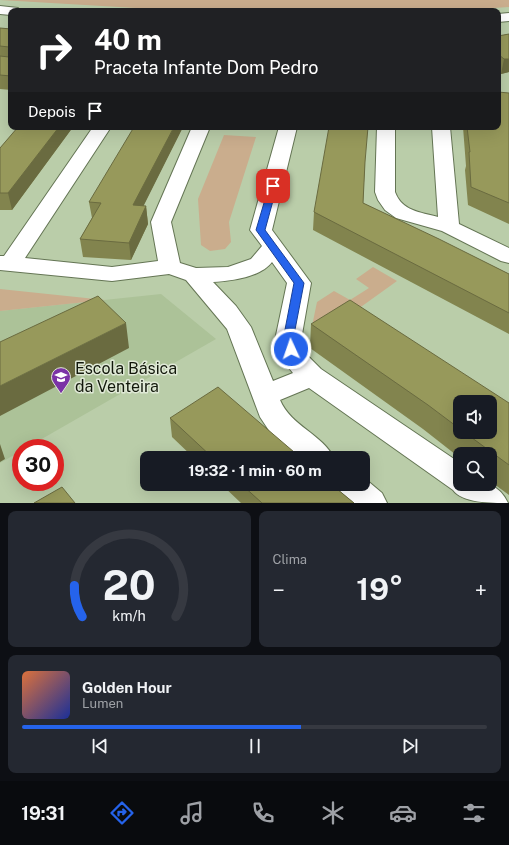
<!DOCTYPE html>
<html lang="pt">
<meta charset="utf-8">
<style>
:root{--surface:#171b24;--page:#242831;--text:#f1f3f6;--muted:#9ea1a6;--line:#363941;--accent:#2563eb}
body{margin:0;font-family:"Public Sans",sans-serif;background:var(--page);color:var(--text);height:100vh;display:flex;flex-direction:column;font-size:15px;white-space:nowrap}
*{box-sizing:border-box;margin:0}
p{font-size:13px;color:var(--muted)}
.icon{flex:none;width:22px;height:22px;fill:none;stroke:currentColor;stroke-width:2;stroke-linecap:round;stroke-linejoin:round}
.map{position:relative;height:503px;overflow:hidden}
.side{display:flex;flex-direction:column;gap:8px;padding:8px;background:#0d0f14;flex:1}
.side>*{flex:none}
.top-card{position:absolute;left:8px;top:8px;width:493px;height:122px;border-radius:8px;box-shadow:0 4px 16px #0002;background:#202124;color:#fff;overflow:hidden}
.buttons{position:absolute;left:453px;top:395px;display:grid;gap:8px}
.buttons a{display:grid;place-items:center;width:44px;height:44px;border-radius:8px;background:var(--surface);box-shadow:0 4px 16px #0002;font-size:20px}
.speed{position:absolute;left:12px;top:439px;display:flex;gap:8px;font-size:20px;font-weight:700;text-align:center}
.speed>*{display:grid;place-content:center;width:52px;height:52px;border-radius:50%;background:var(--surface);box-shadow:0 4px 16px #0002;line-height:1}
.speed .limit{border:6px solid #d22;background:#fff;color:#111}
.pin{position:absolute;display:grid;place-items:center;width:34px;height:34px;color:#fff;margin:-17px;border-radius:8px;box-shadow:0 2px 6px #0006}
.me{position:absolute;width:44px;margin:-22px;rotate:357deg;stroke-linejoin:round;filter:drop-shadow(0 0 3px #0008)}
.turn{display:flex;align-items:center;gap:14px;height:84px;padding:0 20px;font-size:18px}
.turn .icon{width:52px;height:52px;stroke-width:2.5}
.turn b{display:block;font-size:28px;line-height:34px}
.then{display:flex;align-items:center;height:38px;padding:0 20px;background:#0003;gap:8px;font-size:15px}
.big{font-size:30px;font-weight:700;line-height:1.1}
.side .widget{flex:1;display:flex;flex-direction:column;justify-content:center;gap:6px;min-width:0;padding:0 14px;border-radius:8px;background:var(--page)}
.side .dial{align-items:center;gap:0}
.dial svg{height:104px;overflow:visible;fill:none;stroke:var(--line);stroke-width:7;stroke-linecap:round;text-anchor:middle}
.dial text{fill:var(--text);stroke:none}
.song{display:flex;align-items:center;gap:12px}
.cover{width:48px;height:48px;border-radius:6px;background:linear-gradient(135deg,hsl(20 70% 55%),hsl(230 70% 35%))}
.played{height:4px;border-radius:2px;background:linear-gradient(90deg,var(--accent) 60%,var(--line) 60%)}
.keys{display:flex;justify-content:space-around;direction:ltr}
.heat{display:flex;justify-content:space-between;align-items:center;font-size:22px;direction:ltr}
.side .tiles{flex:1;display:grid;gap:8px;grid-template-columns:1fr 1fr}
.widget:last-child{grid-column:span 2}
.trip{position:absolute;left:140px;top:451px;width:230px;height:40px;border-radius:8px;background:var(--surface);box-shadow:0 4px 16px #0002;font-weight:700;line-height:40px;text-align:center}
.dock{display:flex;height:64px;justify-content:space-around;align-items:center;background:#090b0e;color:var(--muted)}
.dock .icon{width:28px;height:28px}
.dock .current{color:var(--accent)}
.dock b{font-size:18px;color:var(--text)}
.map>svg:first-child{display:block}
.built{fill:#acc298}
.green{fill:#caad8d}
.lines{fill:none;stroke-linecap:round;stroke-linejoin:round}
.street-casing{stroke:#647554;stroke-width:2}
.secondary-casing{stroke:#647554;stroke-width:2}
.street{fill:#fff;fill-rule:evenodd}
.secondary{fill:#fff;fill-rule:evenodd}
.wall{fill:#82844e;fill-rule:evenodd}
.shaded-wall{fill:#6a6b40}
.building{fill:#97995b;stroke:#6a6b40}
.route{fill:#2563eb;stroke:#184099}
.labels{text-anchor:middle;stroke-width:3;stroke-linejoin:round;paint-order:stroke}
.near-poi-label{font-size:16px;fill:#12180b;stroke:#e0e9d7;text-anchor:start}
</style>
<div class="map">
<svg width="509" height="503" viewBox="0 0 509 503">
<rect width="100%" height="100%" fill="#bacda9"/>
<path class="built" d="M161 294 216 339 26 448H21V451L0 463V311Z"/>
<path class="green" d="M0 0H509V7L447 11H187Z
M224 135 256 137 229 222 231 242 225 249 210 251 201 245 198 199Z
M373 267 397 281 319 337 311 331 317 302 334 291 350 300 369 288 356 279Z
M0 289 105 300 0 311Z"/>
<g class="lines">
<defs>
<path id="street" d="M93 127H111L25 258 112 267 158 261 151 222 192 127H210L171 222 180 263 196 268 228 267 251 259 262 246 250 230 279 127H297L272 230 311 283 301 340 306 354 321 369 460 463V484C482 484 497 480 508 503 491 503 462 503 453 490L309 388 280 400C291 426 322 434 334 458H299L270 432 260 417 227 329 186 280 169 274 112 281 0 270V256H4ZM272 262 287 283 275 340 281 358 293 373 273 381 251 327 236 306 213 282C231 281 261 277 272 262Z
M377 127H395V192C402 211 420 212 438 217L432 127H450L459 224 509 248V263L501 261 442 231 396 218 385 210 378 200 375 192Z
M363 477 382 493 387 503H349L338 493 333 484H363Z"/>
<path id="secondary" d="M0 6 18 8 20 11H11V15L0 14Z
M509 13V21L498 22V14Z"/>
</defs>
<use href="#street" class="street-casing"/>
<use href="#secondary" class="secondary-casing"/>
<use href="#street" class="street"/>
<use href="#secondary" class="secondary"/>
</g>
<path class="wall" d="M0 28 11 29V90L0 89Z
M509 34V72L501 74 498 71V36Z
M509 93V224L468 205 465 170 466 166 463 127H498Z
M19 127H73L12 210H0V148Z
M183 127 143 206H146L148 224 131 260 83 257 80 239 92 218 89 202Z
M365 162 363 203 509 274V334L313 230 314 212Z
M311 324 509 403V495L490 481V454H460V458L423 429 310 348ZM460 402 490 432H460Z
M170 418 301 458H194L172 437Z
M221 484H331L354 503H241Z"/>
<path class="shaded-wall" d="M504 59H509V72L501 74Z
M59 127H73L12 210 8 193Z
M174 127H183L135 223 133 205Z
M146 206 148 224 131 260 129 243Z
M126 323 129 348 0 416V386Z
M0 444 5 459 0 462Z"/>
<path class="building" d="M0 28 11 29V76L0 75V56L9 57V47L0 46Z
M509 34V59H504L498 54V36Z
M498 92 509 93V203L471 187 469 152H470L467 127H498Z
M18 127H59L8 193H0V148Z
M134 127H174L133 205 146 206 129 243 80 239 101 203 89 202Z
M329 127H368L365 162 363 203 439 239 509 274V313L314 212Z
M98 296 126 323 0 386V342Z
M350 300 509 403V465L464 432H490V402H460V429L428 405 311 324Z
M218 387 301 458H213L170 418Z
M241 484H331L354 503H262Z
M62 487 75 503H34Z"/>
<path class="route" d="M273 183 277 186 265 230 304 283 293 340 297 349 295 352H288L283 340 294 283 256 230 269 186Z"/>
<defs>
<symbol id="school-pin" viewBox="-11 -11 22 30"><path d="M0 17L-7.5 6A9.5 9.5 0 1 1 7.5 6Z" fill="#7b33a6" stroke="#e0e9d7"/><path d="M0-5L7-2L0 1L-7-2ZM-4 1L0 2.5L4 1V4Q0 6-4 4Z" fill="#fff"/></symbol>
</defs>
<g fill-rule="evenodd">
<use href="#school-pin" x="50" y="366" width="22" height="30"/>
</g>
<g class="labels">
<g class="near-poi-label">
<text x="75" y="374">Escola Básica<tspan x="75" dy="18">da Venteira</tspan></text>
</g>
</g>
</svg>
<div class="buttons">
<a><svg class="icon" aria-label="sound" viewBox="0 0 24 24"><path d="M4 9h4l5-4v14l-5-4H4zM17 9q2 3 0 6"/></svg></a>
<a><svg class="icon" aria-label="search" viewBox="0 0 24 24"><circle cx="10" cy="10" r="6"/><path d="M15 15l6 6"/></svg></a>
</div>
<div class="speed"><div class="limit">30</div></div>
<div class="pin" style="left:273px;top:186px;background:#d93025"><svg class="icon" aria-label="arrive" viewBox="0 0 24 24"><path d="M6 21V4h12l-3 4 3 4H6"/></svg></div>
<svg class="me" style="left:291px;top:349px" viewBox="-20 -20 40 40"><circle r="17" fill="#2563eb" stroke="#fff" stroke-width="3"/><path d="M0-11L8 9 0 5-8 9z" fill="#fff"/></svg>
<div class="trip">19:32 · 1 min · 60 m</div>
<div class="top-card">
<div class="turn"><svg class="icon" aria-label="right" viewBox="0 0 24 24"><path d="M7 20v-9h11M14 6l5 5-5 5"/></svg><div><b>40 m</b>Praceta Infante Dom Pedro</div></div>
<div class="then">Depois<svg class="icon" aria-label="arrive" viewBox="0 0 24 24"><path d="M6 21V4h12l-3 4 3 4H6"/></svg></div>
</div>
</div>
<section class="side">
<div class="tiles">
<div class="widget dial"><svg viewBox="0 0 100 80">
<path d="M14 69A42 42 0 1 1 86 69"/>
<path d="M14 69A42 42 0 0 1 8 45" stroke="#2563eb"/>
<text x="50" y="56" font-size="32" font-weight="700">20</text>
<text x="50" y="72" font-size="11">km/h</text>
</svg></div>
<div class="widget"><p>Clima</p>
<div class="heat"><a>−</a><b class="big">19°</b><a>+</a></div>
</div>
<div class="widget">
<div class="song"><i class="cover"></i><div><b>Golden Hour</b><p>Lumen</p></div></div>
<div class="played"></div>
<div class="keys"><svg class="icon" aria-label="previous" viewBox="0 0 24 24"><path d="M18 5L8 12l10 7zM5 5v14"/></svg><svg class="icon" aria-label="pause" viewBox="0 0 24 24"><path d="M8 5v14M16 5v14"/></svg><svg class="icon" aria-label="next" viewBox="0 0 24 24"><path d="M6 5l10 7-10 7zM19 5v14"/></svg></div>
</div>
</div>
</section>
<nav class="dock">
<b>19:31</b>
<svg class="icon current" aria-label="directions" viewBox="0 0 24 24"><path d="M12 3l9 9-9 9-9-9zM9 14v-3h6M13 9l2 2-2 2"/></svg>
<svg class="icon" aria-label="music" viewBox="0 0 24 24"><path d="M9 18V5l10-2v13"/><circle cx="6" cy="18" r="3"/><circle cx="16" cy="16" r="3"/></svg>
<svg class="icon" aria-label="phone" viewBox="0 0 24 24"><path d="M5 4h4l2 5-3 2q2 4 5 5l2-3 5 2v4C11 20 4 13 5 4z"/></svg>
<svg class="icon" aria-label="climate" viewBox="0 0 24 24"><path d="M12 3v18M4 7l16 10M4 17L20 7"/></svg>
<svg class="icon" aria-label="car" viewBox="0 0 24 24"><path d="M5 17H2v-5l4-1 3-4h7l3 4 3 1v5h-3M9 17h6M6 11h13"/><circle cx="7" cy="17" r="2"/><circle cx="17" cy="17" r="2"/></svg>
<svg class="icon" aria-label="filters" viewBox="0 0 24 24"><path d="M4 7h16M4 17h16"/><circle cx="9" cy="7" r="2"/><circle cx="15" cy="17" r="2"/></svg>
</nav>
